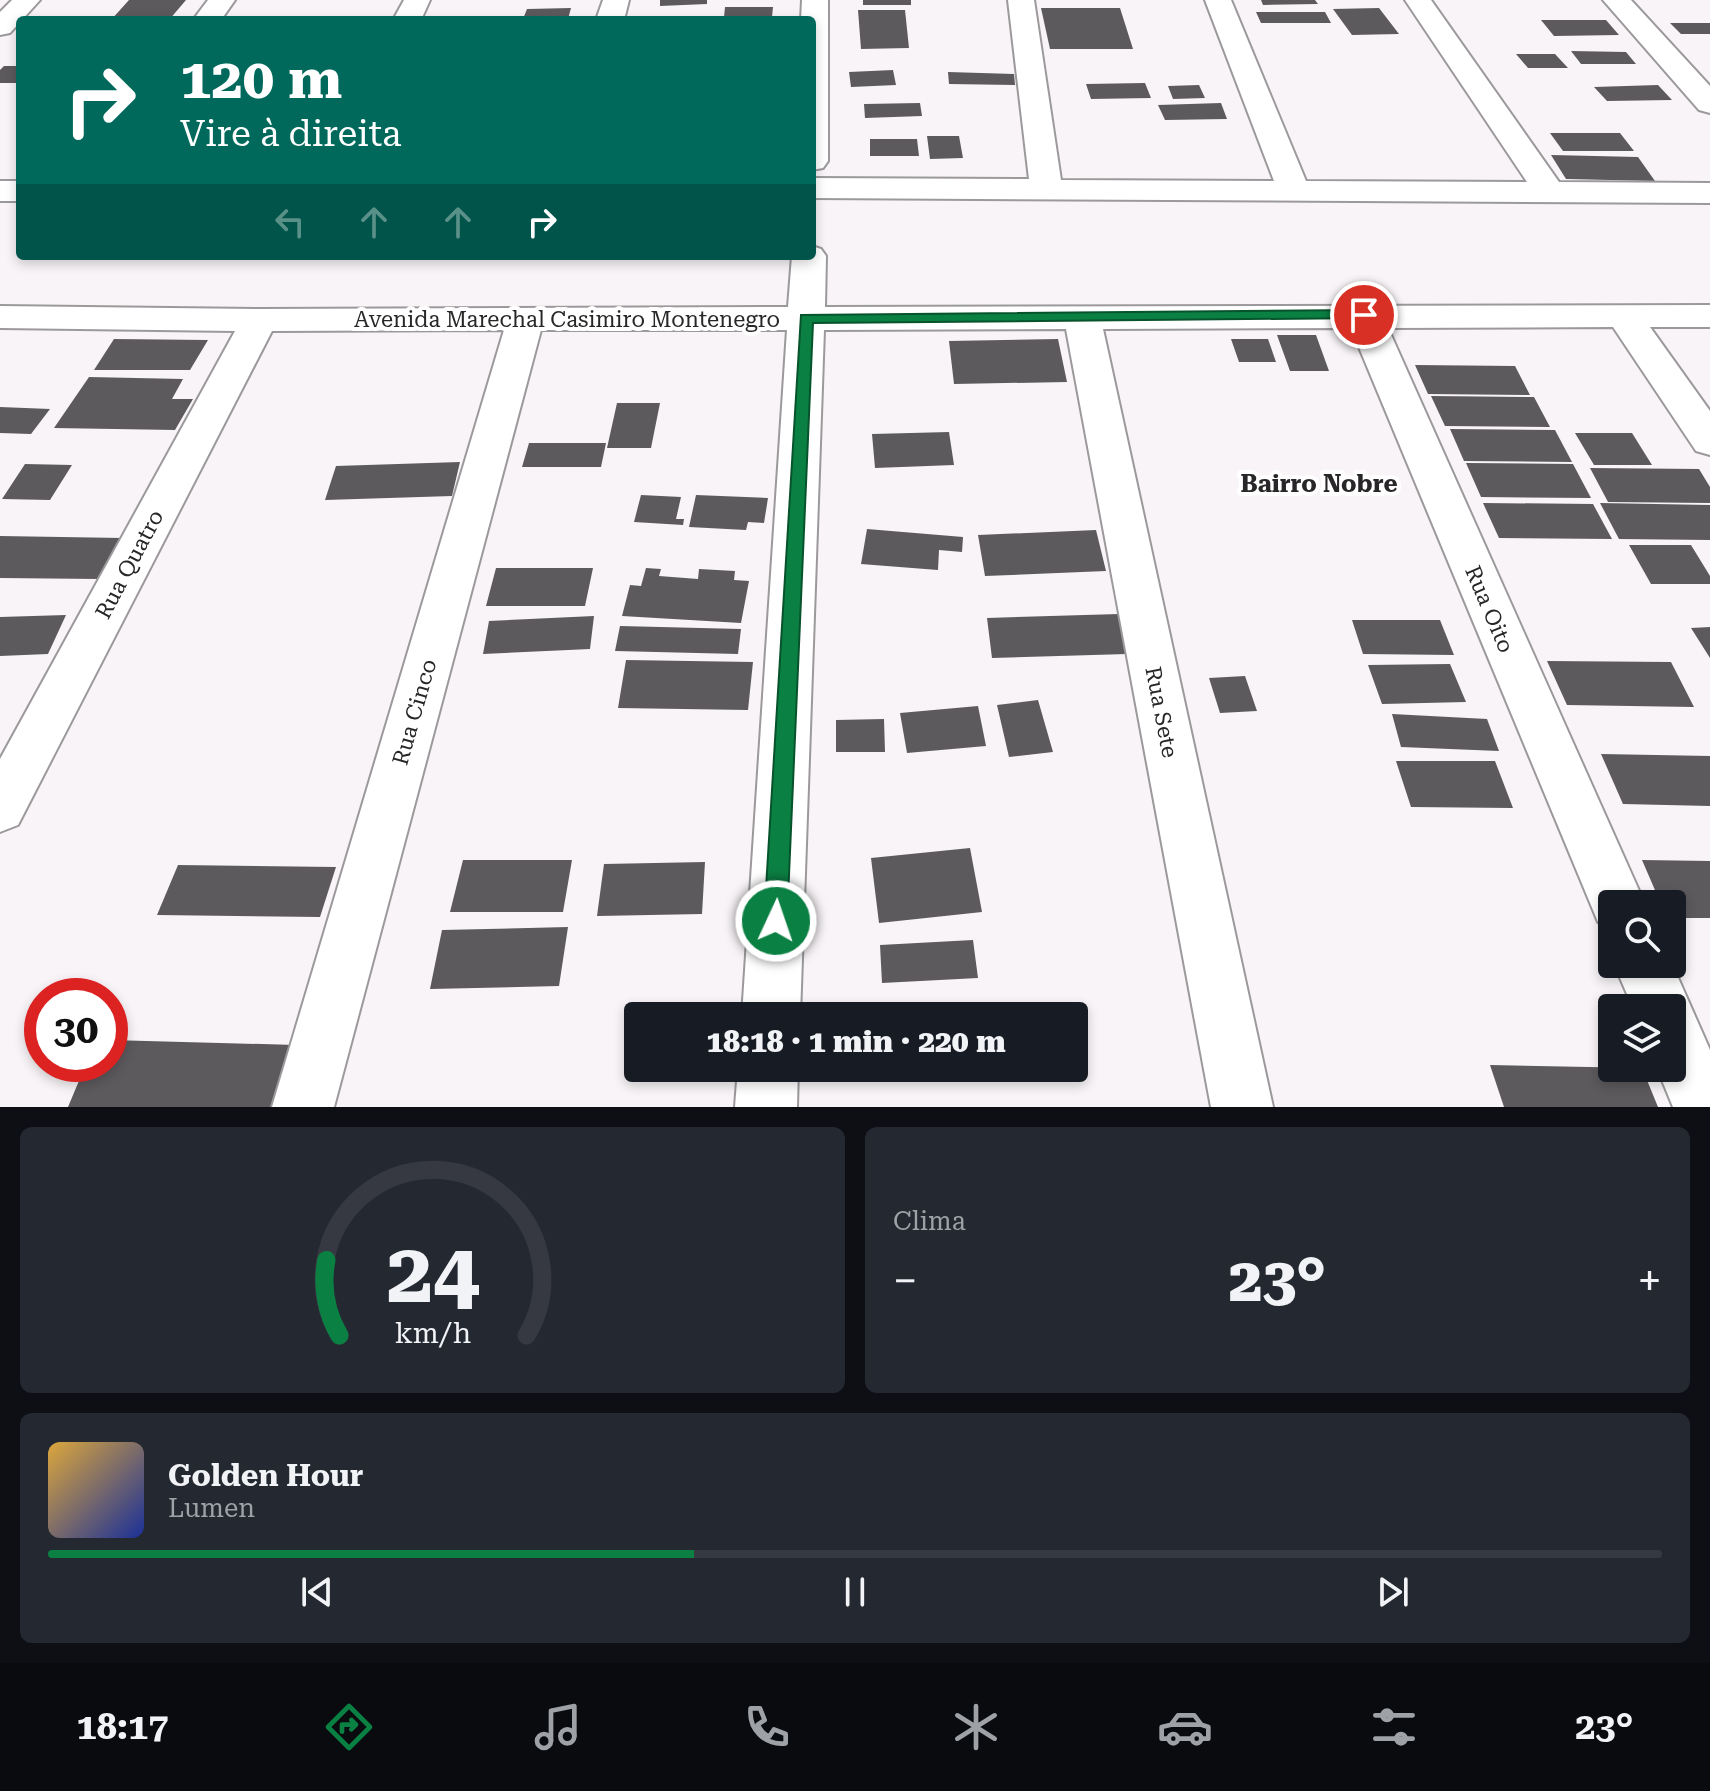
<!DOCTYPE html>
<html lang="pt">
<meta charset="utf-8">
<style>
:root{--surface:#171b24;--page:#242831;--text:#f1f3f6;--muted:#9ea1a6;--line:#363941;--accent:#0b8043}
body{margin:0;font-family:"Roboto Serif",serif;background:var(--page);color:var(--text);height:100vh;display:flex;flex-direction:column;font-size:30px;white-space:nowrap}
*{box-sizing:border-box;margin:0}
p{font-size:26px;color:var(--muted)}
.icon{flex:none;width:44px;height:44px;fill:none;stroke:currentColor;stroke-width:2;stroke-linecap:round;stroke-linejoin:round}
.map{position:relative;height:1107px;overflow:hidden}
.side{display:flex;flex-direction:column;gap:20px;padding:20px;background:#0d0f14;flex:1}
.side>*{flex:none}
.top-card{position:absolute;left:16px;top:16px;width:800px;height:244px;border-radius:8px;box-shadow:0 4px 12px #0003;background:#00695c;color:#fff;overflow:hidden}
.buttons{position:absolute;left:1598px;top:890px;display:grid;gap:16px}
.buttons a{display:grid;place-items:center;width:88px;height:88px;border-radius:8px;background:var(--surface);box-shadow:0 4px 12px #0003;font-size:40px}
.speed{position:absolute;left:24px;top:978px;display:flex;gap:16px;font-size:40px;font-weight:700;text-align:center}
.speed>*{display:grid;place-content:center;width:104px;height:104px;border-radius:50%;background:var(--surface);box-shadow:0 4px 12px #0003;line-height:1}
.speed .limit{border:12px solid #d22;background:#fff;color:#111}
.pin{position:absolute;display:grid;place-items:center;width:68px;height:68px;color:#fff;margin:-34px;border:4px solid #fff;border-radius:50%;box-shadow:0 2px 8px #0007}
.me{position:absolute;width:88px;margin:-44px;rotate:3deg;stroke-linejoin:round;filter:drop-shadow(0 0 6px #0008)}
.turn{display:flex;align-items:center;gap:28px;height:168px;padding:0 32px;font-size:36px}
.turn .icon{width:104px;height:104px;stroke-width:2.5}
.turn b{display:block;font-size:56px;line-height:68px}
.lanes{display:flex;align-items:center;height:76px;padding:0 32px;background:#0003;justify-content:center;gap:40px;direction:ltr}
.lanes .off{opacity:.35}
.big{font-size:60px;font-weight:800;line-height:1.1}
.side .widget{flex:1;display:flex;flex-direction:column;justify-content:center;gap:12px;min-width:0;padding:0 28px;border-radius:12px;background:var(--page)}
.side .dial{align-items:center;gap:0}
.dial svg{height:208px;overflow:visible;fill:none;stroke:var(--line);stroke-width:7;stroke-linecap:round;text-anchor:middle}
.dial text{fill:var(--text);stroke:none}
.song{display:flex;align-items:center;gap:24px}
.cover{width:96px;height:96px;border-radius:12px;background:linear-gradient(135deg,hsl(40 70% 55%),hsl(230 70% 35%))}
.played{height:8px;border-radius:4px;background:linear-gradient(90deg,var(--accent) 40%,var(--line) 40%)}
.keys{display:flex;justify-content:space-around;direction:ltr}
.heat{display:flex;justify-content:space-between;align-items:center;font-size:44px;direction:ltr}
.side .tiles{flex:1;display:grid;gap:20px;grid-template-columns:1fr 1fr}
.widget:last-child{grid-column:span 2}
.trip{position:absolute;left:624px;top:1002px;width:464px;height:80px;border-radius:8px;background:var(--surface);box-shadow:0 4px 12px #0003;font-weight:800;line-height:80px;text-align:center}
.menu{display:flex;height:128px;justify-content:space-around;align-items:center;background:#090b0e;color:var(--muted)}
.menu .icon{width:56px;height:56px}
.menu .on{color:var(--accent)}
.menu b{font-size:36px;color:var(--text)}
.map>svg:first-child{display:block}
.building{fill:#5d5a5d}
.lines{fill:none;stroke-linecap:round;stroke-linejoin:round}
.minor-casing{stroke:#9c999c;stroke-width:4}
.minor{fill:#fff;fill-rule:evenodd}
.route{fill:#0b8043;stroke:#07532c;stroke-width:2}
.labels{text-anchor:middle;stroke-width:8;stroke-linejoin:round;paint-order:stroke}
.street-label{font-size:22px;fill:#282628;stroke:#fff}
.neighbourhood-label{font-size:24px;font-weight:bold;fill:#282628;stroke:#fff}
</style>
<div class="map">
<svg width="1710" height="1107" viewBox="0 0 1710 1107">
<rect width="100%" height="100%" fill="#f8f4f7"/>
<path class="building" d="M129 0H186L169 20H111Z
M660 0H707V4L660 6Z
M863 0H911V5H863Z
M1261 0H1315L1318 4 1263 5Z
M725 7H773L772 17H724Z
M571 8 568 19H523L527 9Z
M1041 8H1120L1133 49H1050Z
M1379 8 1399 34 1352 35 1333 9Z
M858 10H905L909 48 861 49Z
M1256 12H1325L1331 23H1261Z
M1541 20H1606L1619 35 1554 36Z
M1670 23H1710V34H1681Z
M1571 51 1626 52 1636 64H1581Z
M1516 54H1555L1568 68H1528Z
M4 66H20V83H0V70Z
M893 70 896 85 851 87 849 72Z
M948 72 1014 74 1015 85 949 84Z
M1145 83 1151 98 1091 99 1086 84Z
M1199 85 1205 98 1173 99 1168 86Z
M1658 85 1672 100 1607 101 1594 87Z
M920 103 922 116 865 118 864 104Z
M1221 103 1227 119 1165 120 1158 105Z
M1550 133H1620L1634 151H1563Z
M927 136H959L963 158 930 159Z
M870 139H917L919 156H870Z
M1551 155 1638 157 1655 181 1566 179Z
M1277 335H1316L1329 371H1290Z
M114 339 208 340 190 370H94Z
M1058 339 1067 382 954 384 949 341Z
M1231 339H1268L1276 362H1239Z
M1415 365 1515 366 1530 395 1428 394Z
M89 377 183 379 172 399H193L175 430 54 428Z
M1431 396 1534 397 1550 427 1445 426Z
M617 403H660L651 448H607Z
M0 407 50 409 31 434 0 433Z
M1450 429 1555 430 1572 462 1464 461Z
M949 432 954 465 875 468 872 434Z
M1575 433H1632L1652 465H1594Z
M529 443H606L601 467H522Z
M460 462 452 496 325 500 336 466Z
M1466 463 1573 464 1591 498 1481 497Z
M25 464 72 465 50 500 2 499Z
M1590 468 1699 469 1710 487V503L1608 502Z
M641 495 681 497 676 519H684L683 525 634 522Z
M696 495 768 498 764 523 748 522 746 530 689 527Z
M1483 503 1593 504 1612 539 1499 538Z
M1600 503 1710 505V540L1619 539Z
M867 529 963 537 962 552 939 550 938 570 861 564Z
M1096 530 1106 571 985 576 978 535Z
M0 536 123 538 99 579 0 578Z
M1629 545H1691L1710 576V584H1651Z
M496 568H593L585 606H486Z
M646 568 661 569 659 576 698 579 699 569 735 571 734 580 749 581 741 623 622 616 630 585 641 586Z
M1119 614 1127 654 992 658 987 618Z
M66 615 48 654 0 656V617Z
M594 616 590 649 483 654 489 621Z
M1352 620H1440L1454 655 1363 654Z
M620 626 741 629 738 654 615 651Z
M1710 627V658L1691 628Z
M626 660 753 662 748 710 618 708Z
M1547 661 1671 662 1694 707 1567 705Z
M1450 664 1466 702 1382 704 1368 665Z
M1245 676 1257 711 1220 713 1209 678Z
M1038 700 1053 752 1009 757 997 705Z
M978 706 986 746 907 753 900 713Z
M1392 714 1487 719 1499 751 1401 747Z
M884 719 885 752H836V720Z
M1601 754 1710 756V806L1623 804Z
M1396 761H1495L1513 808 1411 807Z
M970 848 982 912 879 923 871 858Z
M463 860H572L563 912H450Z
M1642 860 1710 861V918H1672V904H1661Z
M705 862 702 914 597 916 604 864Z
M178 865 336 867 320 917 157 915Z
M568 927 559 986 430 989 442 930Z
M973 940 978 978 882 983 880 945Z
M110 1040 296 1045 276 1107H68L86 1064H110Z
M1490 1065 1642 1068 1658 1107H1504Z"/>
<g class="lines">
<defs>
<path id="minor" d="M12 0H40L10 33 0 35V12Z
M208 0H235L221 20H193Z
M404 0H430L421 20H393Z
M603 0H629L624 20H596Z
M802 0H828V161L823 168 812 170V20H801Z
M1008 0H1034L1061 180 1274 181 1205 0H1231L1306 181 1527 182 1405 0H1431L1559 182 1710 183V203L812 198V178L1029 179Z
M1603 0H1631L1710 86V113L1699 110Z
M0 181H20V201H0Z
M812 246 821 249 826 256 825 307 1710 305V327H1650L1710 411V455L1696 451 1613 327 1388 328 1645 904H1612V927L1598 922 1351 328 1103 329 1273 1107H1211L1066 329 824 330 800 1016H742L787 330H541L334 1107H272L504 330 272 331 18 825 0 832V759L235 331 0 328V306L259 309 788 307 792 256H812Z
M1614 964H1672L1710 1050V1107H1673L1657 1068H1672V1008H1633Z
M738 1068H798L797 1107H735Z"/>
</defs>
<use href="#minor" class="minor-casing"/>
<use href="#minor" class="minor"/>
</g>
<path class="route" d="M1364 310 1371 315 1369 318 813 323 787 921 784 928 776 931 767 928 764 921 801 315Z"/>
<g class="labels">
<g class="street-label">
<text x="567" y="327">Avenida Marechal Casimiro Montenegro</text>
<text transform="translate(129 564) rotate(-62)" y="8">Rua Quatro</text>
<text transform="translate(1490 609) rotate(67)" y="8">Rua Oito</text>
<text transform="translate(414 712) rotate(-74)" y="8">Rua Cinco</text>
<text transform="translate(1162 712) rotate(79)" y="8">Rua Sete</text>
</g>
<g class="neighbourhood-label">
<text x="1319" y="492">Bairro Nobre</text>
</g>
</g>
</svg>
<div class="buttons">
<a><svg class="icon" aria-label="search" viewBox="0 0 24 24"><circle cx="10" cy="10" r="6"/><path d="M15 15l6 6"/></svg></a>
<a><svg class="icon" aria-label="layers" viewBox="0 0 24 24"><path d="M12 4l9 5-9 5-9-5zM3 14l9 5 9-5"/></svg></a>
</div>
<div class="speed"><div class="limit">30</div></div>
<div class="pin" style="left:1364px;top:315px;background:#d93025"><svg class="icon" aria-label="arrive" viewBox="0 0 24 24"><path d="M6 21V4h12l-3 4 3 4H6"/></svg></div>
<svg class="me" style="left:776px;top:921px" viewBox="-20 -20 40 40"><circle r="17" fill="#0b8043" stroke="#fff" stroke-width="3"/><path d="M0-11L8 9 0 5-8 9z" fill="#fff"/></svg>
<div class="trip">18:18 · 1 min · 220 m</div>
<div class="top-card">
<div class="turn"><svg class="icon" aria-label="right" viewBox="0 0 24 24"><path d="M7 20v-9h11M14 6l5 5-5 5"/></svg><div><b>120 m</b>Vire à direita</div></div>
<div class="lanes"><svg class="icon off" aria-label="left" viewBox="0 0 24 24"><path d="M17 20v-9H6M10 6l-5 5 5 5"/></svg><svg class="icon off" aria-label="ahead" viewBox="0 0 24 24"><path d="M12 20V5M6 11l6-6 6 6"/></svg><svg class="icon off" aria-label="ahead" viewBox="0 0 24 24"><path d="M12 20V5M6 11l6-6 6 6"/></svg><svg class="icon" aria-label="right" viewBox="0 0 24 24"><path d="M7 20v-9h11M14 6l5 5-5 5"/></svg></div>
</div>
</div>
<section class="side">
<div class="tiles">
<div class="widget dial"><svg viewBox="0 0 100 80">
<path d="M14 69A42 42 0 1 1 86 69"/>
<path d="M14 69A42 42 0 0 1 9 40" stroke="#0b8043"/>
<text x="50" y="56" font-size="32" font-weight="700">24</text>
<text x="50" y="72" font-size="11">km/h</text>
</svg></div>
<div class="widget"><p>Clima</p>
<div class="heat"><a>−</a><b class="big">23°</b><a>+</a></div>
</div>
<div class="widget">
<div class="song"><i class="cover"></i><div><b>Golden Hour</b><p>Lumen</p></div></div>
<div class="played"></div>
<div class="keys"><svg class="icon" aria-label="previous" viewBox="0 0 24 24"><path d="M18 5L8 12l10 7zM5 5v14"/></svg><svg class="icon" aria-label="pause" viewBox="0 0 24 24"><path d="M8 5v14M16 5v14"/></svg><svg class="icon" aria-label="next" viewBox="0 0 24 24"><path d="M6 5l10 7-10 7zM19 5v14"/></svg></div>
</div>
</div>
</section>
<nav class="menu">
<b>18:17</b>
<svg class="icon on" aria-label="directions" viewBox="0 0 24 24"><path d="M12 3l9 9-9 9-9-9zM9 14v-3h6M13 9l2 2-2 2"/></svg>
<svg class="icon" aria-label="music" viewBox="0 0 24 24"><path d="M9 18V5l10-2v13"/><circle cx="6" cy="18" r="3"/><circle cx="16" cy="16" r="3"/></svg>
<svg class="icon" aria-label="phone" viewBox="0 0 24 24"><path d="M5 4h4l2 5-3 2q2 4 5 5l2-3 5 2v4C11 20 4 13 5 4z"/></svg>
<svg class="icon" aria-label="climate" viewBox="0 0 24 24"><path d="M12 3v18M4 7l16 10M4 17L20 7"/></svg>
<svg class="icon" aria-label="car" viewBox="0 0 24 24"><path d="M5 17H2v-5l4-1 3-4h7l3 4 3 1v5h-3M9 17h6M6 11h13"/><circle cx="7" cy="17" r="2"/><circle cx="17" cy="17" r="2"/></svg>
<svg class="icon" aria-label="filters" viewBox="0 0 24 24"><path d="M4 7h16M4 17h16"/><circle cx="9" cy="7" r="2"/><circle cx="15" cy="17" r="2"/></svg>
<b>23°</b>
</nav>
